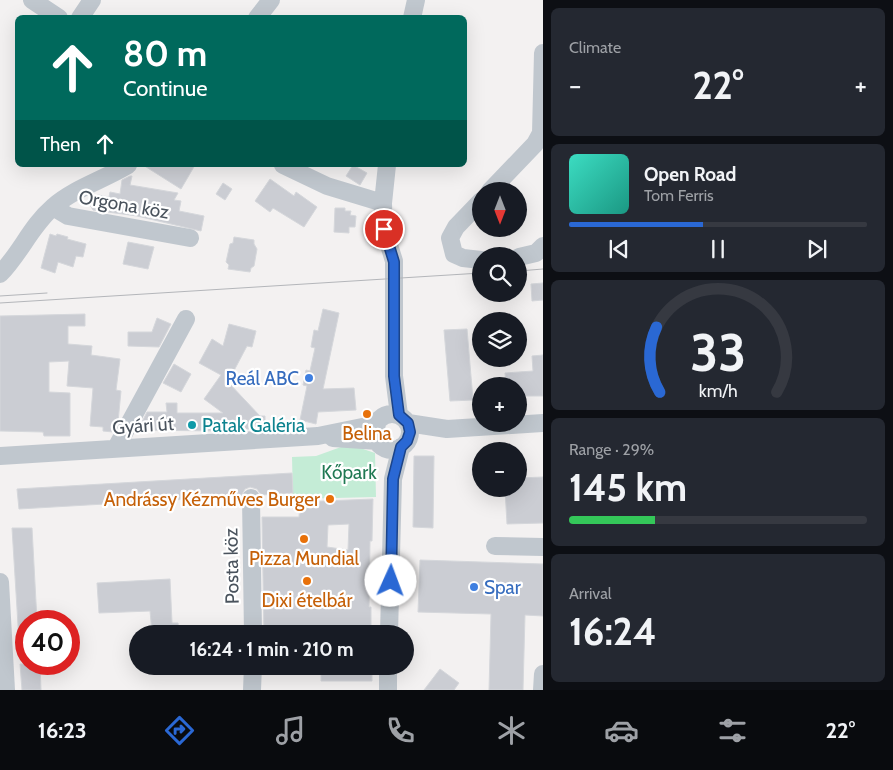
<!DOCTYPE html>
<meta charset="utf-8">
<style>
:root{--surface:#171b24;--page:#242831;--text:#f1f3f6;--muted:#9ea1a6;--line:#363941;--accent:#2a68d4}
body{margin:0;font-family:Cabin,sans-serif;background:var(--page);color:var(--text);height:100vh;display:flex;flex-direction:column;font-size:19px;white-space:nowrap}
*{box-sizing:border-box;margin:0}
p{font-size:16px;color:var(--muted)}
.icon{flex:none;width:28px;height:28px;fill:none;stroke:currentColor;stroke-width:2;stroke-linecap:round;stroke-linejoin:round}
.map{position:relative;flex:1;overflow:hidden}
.details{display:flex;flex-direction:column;gap:8px;padding:8px;background:#0d0f14;width:350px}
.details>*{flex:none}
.hud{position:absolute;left:15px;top:15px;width:452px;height:152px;border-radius:8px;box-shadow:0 5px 20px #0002;background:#00695c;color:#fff;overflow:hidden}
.needle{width:32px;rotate:180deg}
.tools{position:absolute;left:472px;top:182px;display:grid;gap:10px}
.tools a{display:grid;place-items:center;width:55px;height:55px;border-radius:50%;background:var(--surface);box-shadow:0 5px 20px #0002;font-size:25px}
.speed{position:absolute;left:15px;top:610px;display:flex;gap:10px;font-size:25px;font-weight:700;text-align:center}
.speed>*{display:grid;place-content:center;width:65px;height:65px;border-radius:50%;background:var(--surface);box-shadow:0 5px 20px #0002;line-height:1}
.speed .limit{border:8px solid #d22;background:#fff;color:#111}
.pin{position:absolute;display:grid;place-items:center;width:42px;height:42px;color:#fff;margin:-21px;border:2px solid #fff;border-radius:50%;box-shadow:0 1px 5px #0007}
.me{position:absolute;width:55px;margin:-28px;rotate:2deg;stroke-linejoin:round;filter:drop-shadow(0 0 4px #0008)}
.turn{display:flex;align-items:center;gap:18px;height:105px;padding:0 25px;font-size:22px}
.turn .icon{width:65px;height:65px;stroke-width:2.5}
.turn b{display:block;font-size:35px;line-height:42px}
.then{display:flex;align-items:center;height:48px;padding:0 25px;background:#0003;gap:10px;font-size:19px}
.big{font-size:38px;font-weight:700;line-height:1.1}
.details .tile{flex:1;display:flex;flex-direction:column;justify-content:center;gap:8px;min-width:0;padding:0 18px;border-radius:8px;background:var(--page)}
.details .dial{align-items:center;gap:0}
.dial svg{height:130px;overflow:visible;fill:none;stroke:var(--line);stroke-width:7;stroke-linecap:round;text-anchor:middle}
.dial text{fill:var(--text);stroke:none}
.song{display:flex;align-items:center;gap:15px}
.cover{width:60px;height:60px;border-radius:8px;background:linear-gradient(135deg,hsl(170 70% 55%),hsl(170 70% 35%))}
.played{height:5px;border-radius:2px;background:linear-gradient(90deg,var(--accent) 45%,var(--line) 45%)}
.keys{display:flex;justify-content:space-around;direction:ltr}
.heat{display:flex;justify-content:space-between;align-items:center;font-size:28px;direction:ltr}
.charge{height:8px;border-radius:4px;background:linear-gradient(90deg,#34c759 29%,var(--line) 0)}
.trip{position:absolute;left:129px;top:625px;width:285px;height:50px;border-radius:25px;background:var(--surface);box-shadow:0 5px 20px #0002;font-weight:700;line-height:50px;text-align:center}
.tabs{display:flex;height:80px;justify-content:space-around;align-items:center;background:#090b0e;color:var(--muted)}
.tabs .icon{width:35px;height:35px}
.tabs .selected{color:var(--accent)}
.tabs b{font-size:22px;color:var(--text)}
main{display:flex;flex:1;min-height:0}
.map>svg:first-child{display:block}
.green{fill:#c4ecd6}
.building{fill:#cbcdd3;stroke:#d5d7db;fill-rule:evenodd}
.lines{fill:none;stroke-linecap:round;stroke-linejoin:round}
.minor{stroke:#c0c7ce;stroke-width:18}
.tram{stroke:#b4b6ba;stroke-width:1}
.route-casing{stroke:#1b448a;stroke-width:12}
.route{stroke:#2a68d4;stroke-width:9}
.shop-dot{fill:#3f7fe0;stroke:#fff;stroke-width:2}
.food-dot{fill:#e8710a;stroke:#fff;stroke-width:2}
.culture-dot{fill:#0f9aa8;stroke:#fff;stroke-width:2}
.labels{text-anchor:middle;stroke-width:4.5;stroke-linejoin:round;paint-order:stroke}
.street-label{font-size:19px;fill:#4a535d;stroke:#fff}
.shop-label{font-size:19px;fill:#366cbe;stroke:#fff;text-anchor:end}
.culture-label{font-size:19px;fill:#0d838f;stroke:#fff;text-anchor:start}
.food-label{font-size:19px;fill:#c56008;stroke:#fff}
.park-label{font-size:19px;fill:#207953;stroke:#fff}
</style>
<main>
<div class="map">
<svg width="543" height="690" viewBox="0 0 543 690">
<rect width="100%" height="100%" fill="#f3f1f1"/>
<path class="green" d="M341 447H357L375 453 376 497 293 499 292 457 316 456Z"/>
<path class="building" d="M143 165H195L181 189Z
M353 165 367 173 360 185 346 176Z
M130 176H132L130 185 178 193 174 200 181 201 179 211 204 216 201 231 137 216 93 210 90 205 91 201 98 195 109 197 110 192 120 194 122 180Z
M270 179 294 196 296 192 317 207 304 227 273 208 270 212 255 201Z
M223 183 232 189 225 200 216 194Z
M335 208H345V211H351L350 215 356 216 355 227H349V233L334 232Z
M50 234 56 236 57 234 68 237 67 239 86 244 83 257 76 256 73 267 58 262 55 273 41 268Z
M234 237 254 240V244L257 249 254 266 251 268 250 272 228 269 229 265 226 262 230 244 233 243Z
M128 242 154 247 148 269 123 264Z
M543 283V300L532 301 531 284Z
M323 309 339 313 323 389 354 388 356 410 318 412 316 424 300 420 307 386 303 385 306 370 310 371 315 348 311 347 314 330 318 331Z
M85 314V326H68V344L92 346 91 355 120 359 116 390 121 391 118 422 113 432 103 431V427L90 426 93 388 67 386 69 361 49 362V392L70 393V436H44L43 432 0 431V316Z
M157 318 171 324 159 347 128 346V332H152Z
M229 324 256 331 252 347 247 346 228 382 260 416H265V429H215V431L141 430V424L147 412H167L166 403H177V413H223L204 399 221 375 199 363 212 339 223 346Z
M467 329 473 400 450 401 444 330Z
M543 355V396H519V386H506L505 373 533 371 532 356Z
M174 364 191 374 181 392 163 383Z
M414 456H434L433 528 413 527Z
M292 473 293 493 261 495 257 489 250 487 245 489 241 496 19 509 17 489Z
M543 477V523L507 524 505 489H519V478Z
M373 499 372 541H370L369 607H371V634H264L262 517H299L300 502ZM349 524 348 550 327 547 328 525Z
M12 528H32L37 621H26V641H19Z
M420 560 543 564V616L525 615 523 690H489L491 614 418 612Z
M170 579 172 623H178L179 634 152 632 150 611 99 613 97 583Z
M20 664H40L41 690H22Z
M321 666H372V681H321Z
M440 669 459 683 454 690H424Z"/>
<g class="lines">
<path class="minor" d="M32 0 59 18
M80 18 92 0
M257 18 271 0
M412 18 416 0
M283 165 327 186 383 203
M490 191 535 144 541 133 543 53
M481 201 456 227 450 238 454 254 463 258 481 260
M53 207 68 216 190 238
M384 229 394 261V376L399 415
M384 239 383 203 387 165
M519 257 536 253 543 246
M0 274C20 254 31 226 53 207 75 188 103 180 128 165
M374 432a18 18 0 1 1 36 0a18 18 0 1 1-36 0Z
M408 423 447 429 543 423
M333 438 378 441
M116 448 186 319
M0 456 318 436 377 424
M251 498 253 634
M495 546 543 547
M0 582 6 690
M389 634 393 479 401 447
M252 690 253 666
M388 690V666
M542 690 543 674"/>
<path class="tram" d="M519 271 543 269
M0 296 47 293
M0 303 481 273"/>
</g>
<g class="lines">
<defs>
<path id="route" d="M384 229 394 262V376L399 415 408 423 410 432 407 441 401 447 393 479 391 581"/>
</defs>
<use href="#route" class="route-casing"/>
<use href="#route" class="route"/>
</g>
<g class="shop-dot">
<circle cx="309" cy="378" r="5"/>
<circle cx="474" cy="587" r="5"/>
</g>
<g class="food-dot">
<circle cx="367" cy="414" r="5"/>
<circle cx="330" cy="499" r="5"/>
<circle cx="304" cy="539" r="5"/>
<circle cx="307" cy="581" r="5"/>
</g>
<circle class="culture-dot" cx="192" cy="425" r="5"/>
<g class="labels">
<g class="street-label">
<text transform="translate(124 204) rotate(10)" y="7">Orgona köz</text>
<text transform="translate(143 425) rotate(-4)" y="7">Gyári út</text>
<text transform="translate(231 566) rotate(-91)" y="7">Posta köz</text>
</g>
<g class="shop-label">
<text x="299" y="385">Reál ABC</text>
<text x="484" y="594" text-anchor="start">Spar</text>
</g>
<g class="culture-label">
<text x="202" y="432">Patak Galéria</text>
</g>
<g class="food-label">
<text x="367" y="440">Belina</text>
<text x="320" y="506" text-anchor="end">Andrássy Kézműves Burger</text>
<text x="304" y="565">Pizza Mundial</text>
<text x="307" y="607">Dixi ételbár</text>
</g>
<g class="park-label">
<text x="349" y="479">Kőpark</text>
</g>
</g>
</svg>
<div class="tools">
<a><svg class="needle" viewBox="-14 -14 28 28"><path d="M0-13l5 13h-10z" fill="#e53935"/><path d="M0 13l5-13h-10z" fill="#9ea1a6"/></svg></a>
<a><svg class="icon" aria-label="search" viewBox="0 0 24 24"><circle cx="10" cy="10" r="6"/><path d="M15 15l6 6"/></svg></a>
<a><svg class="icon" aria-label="layers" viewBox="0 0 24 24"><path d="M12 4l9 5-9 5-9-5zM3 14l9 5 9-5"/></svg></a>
<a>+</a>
<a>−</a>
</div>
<div class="speed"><div class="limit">40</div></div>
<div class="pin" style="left:384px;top:229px;background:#d93025"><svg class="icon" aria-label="arrive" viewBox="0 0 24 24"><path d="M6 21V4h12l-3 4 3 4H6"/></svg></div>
<svg class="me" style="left:391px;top:581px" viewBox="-20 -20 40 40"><circle r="19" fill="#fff"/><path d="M0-13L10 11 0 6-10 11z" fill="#2a68d4"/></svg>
<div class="trip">16:24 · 1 min · 210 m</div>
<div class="hud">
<div class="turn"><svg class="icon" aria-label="ahead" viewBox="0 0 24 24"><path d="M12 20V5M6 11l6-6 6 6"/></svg><div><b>80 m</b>Continue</div></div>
<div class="then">Then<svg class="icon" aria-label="ahead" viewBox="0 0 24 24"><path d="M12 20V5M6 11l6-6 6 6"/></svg></div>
</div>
</div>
<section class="details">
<div class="tile"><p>Climate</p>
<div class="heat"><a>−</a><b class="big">22°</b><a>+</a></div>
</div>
<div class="tile">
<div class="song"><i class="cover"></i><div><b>Open Road</b><p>Tom Ferris</p></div></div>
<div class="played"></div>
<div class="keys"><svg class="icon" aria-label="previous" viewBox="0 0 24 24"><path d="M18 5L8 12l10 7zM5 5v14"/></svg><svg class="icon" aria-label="pause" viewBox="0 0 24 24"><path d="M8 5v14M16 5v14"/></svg><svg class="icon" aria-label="next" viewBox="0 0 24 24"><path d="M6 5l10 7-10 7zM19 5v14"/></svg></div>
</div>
<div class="tile dial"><svg viewBox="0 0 100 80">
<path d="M14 69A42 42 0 1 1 86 69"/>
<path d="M14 69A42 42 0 0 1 12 29" stroke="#2a68d4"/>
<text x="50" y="56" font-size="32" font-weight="700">33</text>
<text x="50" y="72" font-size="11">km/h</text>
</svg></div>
<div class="tile"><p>Range · 29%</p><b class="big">145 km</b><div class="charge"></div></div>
<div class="tile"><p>Arrival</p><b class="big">16:24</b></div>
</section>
</main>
<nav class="tabs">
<b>16:23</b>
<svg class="icon selected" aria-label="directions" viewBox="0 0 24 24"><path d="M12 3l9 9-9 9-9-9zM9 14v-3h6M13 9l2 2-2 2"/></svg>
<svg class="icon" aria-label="music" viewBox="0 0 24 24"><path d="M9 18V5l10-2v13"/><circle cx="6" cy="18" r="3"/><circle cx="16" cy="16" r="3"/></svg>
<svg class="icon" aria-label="phone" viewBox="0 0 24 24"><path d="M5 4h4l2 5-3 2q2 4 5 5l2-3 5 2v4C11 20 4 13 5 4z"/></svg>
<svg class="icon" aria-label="climate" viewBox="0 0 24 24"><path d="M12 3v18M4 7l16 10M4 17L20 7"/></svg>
<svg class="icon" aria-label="car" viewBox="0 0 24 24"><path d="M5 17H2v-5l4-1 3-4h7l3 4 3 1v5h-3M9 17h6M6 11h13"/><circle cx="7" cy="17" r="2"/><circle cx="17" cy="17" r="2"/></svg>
<svg class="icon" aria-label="filters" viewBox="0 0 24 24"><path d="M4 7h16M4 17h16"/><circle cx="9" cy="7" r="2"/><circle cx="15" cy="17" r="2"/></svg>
<b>22°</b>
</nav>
